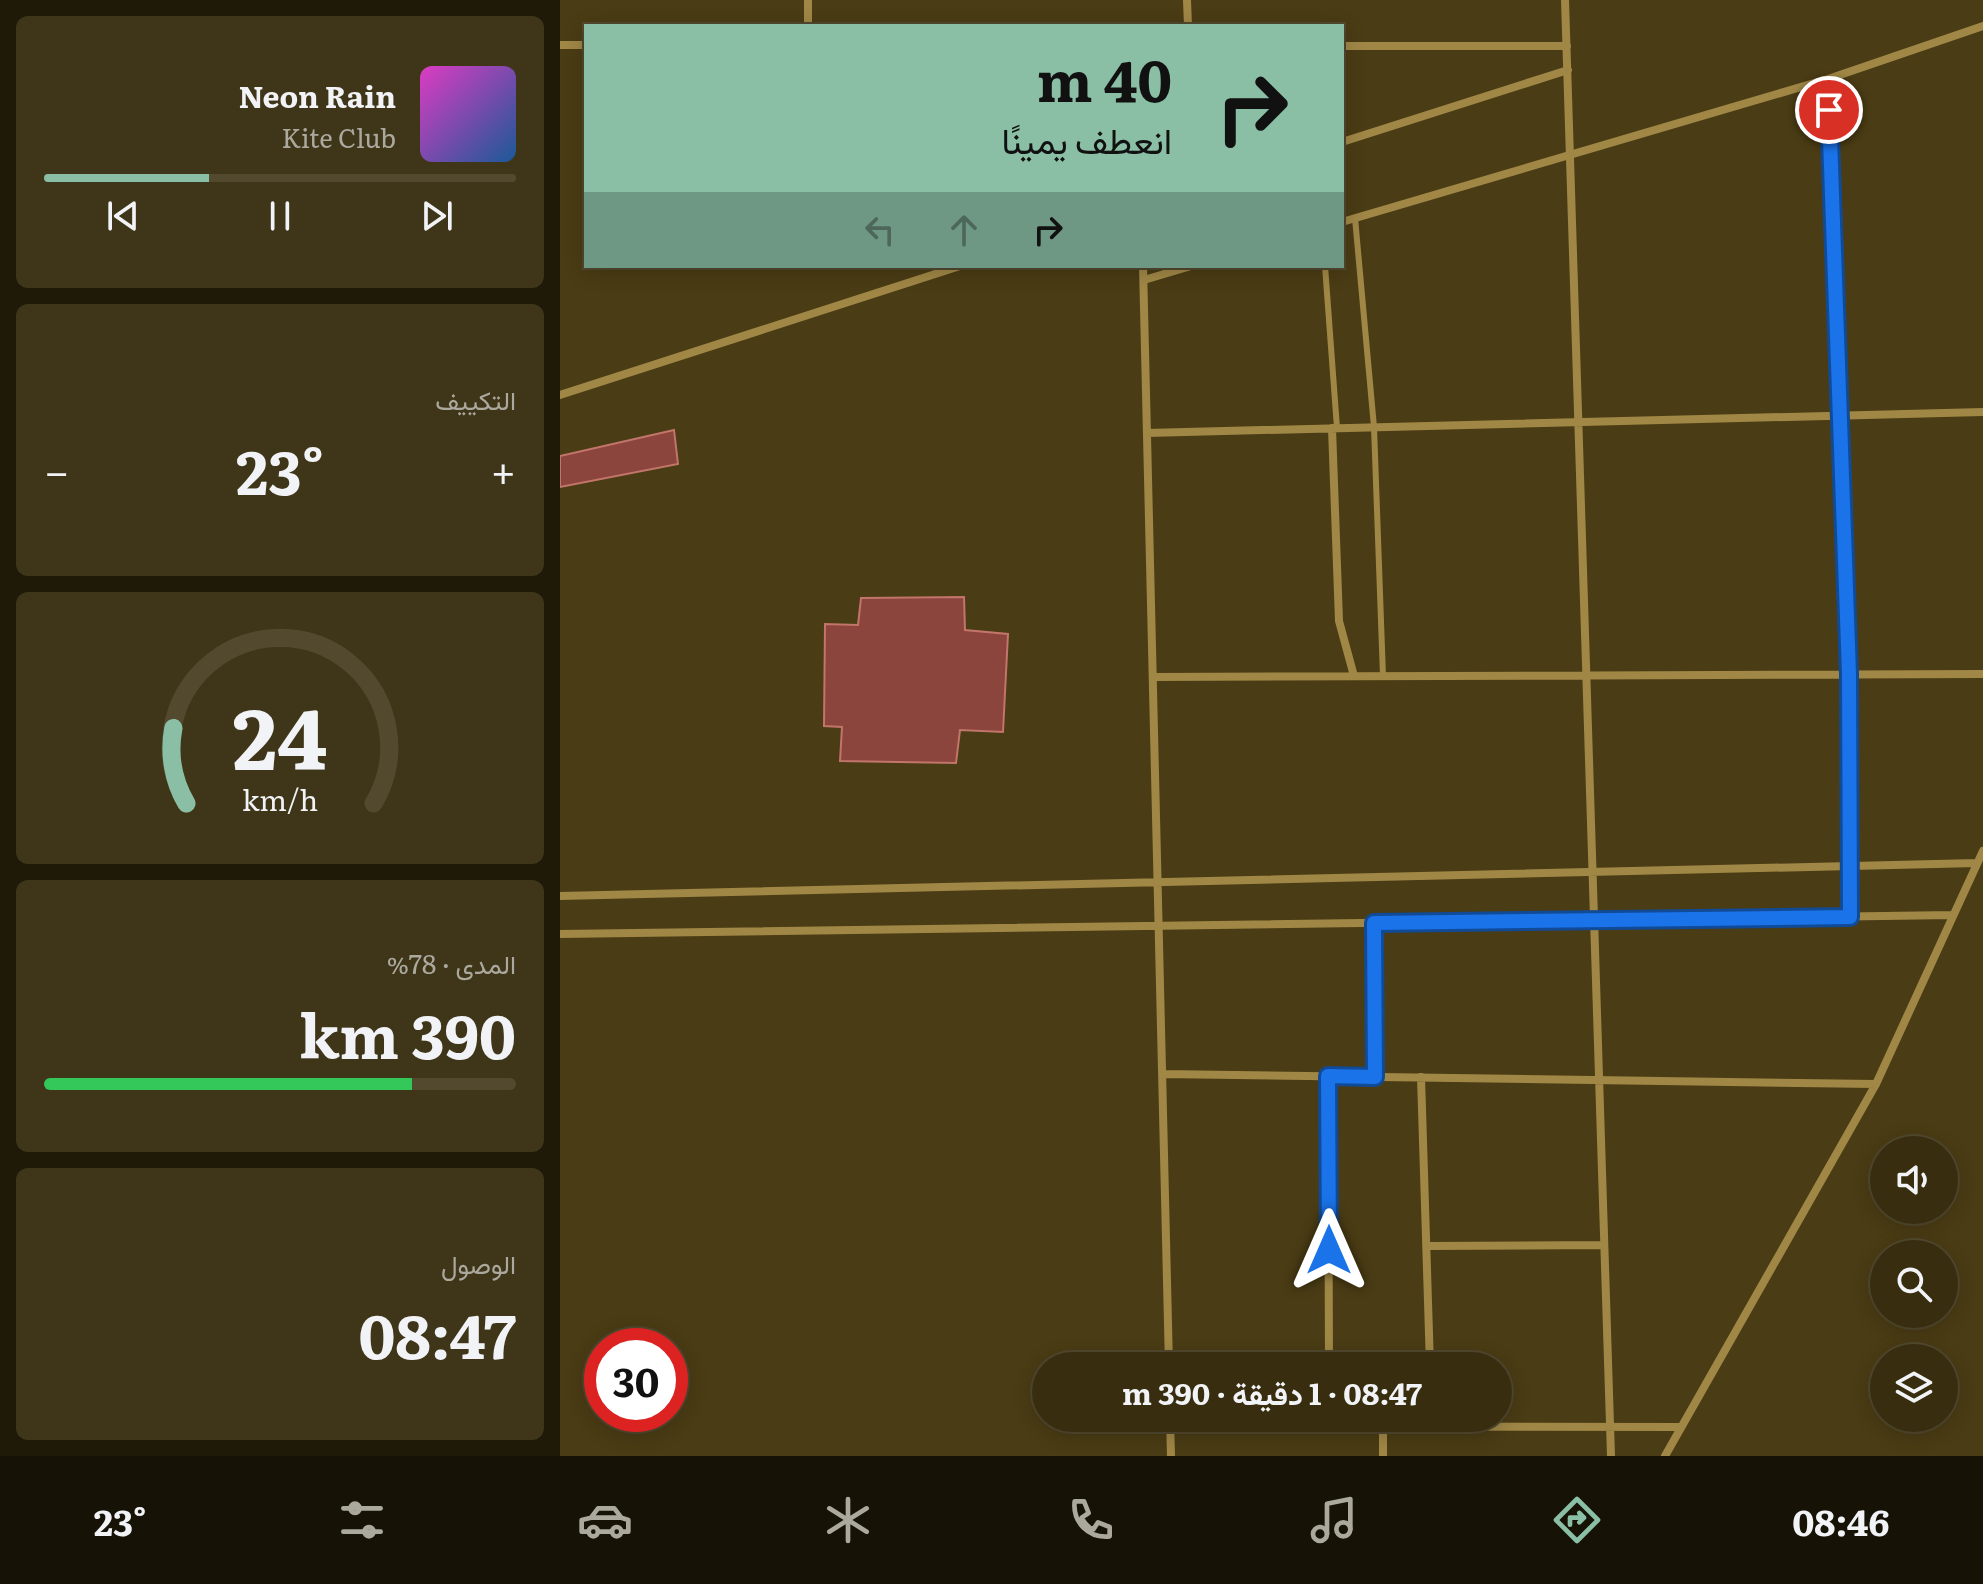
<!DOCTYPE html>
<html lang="ar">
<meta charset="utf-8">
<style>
:root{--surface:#382d0f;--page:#3f3518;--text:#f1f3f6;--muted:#aba89e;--line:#52492f;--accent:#8abfa5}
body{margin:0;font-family:Literata,Vazirmatn,serif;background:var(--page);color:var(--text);direction:rtl;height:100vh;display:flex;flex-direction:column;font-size:30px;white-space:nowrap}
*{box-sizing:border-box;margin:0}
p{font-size:26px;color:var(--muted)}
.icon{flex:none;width:44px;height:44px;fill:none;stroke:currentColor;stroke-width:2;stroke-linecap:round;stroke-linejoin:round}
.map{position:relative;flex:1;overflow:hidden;direction:ltr}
.drawer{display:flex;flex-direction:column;gap:16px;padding:16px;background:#1f1908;width:560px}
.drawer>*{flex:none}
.hud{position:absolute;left:24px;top:24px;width:760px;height:244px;border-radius:0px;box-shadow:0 4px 20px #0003,0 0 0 2px var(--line);direction:rtl;background:#8abfa5;color:#111;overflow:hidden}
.fabs{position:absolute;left:1310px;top:1136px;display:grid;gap:16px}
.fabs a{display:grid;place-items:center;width:88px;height:88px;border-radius:50%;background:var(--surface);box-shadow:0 4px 20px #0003,0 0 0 2px var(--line);font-size:40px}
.speed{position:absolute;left:24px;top:1328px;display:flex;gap:16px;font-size:40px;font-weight:700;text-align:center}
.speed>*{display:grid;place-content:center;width:104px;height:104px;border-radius:50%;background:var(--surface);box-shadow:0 4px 20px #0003,0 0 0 2px var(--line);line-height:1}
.speed .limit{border:12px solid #d22;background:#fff;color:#111}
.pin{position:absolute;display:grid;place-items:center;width:68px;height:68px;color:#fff;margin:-34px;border:4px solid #fff;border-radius:50%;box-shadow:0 2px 8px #0007}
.me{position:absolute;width:88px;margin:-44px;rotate:0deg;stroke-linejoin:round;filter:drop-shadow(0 0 6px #0008)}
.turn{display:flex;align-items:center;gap:28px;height:168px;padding:0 40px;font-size:36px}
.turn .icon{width:104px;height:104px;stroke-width:2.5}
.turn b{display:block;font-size:56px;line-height:68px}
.lanes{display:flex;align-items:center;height:76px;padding:0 40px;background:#0003;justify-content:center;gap:40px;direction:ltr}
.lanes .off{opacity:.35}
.big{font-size:60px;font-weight:700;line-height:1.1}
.drawer .tile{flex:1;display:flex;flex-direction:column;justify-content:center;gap:12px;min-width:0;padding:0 28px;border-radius:12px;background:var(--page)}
.drawer .dial{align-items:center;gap:0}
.dial svg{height:208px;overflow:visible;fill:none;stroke:var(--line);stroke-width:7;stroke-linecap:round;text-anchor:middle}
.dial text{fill:var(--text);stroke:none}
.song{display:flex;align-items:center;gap:24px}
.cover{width:96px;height:96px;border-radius:12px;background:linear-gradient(135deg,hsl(310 70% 55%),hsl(210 70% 35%))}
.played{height:8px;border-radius:4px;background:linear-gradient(90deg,var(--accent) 35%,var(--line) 35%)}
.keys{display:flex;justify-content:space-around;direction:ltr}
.heat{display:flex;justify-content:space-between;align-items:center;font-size:44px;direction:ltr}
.charge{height:12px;border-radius:6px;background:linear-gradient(90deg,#34c759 78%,var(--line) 0)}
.trip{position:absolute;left:472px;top:1352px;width:480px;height:80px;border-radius:40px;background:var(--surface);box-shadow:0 4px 20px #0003,0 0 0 2px var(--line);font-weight:700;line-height:80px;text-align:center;direction:rtl}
.dock{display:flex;height:128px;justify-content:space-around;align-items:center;background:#161206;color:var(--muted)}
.dock .icon{width:56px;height:56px}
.dock .selected{color:var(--accent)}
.dock b{font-size:36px;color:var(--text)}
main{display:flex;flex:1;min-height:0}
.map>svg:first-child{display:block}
.building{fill:#8c453c;stroke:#c2756a;stroke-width:2}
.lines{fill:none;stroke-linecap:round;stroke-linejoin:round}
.service{stroke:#a08746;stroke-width:6}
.minor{stroke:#a08746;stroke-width:8}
.route-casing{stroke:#114b97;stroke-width:20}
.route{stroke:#1a73e8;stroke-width:14}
</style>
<main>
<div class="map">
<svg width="1423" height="1456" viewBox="0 0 1423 1456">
<rect width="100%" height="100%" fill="#4a3c14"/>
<path class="building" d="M114 430 118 464 0 487V456Z
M404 597 405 630 448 634 443 732 400 730 396 763 280 761 282 727 264 726 265 624 298 625 301 598Z"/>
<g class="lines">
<path class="service" d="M795 218 814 427 823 676
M765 266 777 428"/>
<path class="minor" d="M627 0 628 26
M1005 0 1051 1456
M248 26V0
M0 45H26
M782 46H1007
M1268 79 1289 674 1290 917
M782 142 1008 70
M782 222 1268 79 1423 26
M583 266 609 1366
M584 280 631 266
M0 395 400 266
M772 428 779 621 794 676
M587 433 1423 412
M593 677 1423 674
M0 896 1417 863
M814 923 815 1077
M0 934 1393 915
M602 1074 1316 1084
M768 1076 769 1366
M861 1077 870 1366
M867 1246 1044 1245
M610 1418 611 1456
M610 1426 1120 1427
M823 1427V1456
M1105 1456 1316 1084 1423 851"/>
</g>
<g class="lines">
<defs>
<path id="route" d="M769 1250 768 1076 815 1077 814 923 1290 917 1289 674 1269 110"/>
</defs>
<use href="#route" class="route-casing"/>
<use href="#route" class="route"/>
</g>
</svg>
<div class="fabs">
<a><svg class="icon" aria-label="sound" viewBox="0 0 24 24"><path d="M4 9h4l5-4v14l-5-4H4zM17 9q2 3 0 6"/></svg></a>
<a><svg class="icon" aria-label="search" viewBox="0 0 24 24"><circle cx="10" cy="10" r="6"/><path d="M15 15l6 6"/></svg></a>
<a><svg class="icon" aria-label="layers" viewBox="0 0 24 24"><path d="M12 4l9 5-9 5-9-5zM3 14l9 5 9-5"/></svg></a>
</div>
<div class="speed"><div class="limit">30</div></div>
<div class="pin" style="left:1269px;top:110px;background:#d93025"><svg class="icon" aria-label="arrive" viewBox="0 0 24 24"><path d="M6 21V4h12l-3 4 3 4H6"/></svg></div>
<svg class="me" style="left:769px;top:1250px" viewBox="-20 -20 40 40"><path d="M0-17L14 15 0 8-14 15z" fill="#1a73e8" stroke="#fff" stroke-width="4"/></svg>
<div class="trip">08:47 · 1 دقيقة · 390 m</div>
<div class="hud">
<div class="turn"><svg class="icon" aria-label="right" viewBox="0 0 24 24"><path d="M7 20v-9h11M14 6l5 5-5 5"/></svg><div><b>40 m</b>انعطف يمينًا</div></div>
<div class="lanes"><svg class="icon off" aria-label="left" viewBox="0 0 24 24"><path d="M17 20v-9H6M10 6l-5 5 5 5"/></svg><svg class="icon off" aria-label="ahead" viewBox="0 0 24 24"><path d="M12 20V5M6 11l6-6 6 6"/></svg><svg class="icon" aria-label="right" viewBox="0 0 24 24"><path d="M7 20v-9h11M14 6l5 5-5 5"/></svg></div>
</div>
</div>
<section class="drawer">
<div class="tile">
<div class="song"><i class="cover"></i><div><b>Neon Rain</b><p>Kite Club</p></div></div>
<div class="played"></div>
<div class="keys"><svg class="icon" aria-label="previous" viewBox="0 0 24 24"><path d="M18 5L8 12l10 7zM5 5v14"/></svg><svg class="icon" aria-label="pause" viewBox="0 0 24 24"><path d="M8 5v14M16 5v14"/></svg><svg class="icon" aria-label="next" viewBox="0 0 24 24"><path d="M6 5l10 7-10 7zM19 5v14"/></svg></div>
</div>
<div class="tile"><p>التكييف</p>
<div class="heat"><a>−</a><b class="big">23°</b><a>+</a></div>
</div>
<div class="tile dial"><svg viewBox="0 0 100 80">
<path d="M14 69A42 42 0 1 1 86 69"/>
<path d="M14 69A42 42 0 0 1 9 40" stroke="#8abfa5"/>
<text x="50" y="56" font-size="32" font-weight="700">24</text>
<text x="50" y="72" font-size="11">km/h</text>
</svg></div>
<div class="tile"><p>المدى · 78%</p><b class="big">390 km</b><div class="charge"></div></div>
<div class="tile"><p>الوصول</p><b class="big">08:47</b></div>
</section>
</main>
<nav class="dock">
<b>08:46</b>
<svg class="icon selected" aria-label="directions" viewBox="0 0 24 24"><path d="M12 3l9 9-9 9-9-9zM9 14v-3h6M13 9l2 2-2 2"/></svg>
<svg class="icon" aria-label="music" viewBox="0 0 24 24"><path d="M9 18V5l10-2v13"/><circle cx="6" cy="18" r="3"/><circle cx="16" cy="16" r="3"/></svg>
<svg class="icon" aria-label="phone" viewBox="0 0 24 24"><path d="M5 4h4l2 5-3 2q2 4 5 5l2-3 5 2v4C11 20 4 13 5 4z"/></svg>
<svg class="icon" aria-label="climate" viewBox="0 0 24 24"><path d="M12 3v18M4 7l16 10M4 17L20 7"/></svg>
<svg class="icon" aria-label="car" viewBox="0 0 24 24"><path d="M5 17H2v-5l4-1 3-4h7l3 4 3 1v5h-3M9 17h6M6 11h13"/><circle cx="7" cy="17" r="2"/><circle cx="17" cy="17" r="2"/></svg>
<svg class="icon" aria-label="filters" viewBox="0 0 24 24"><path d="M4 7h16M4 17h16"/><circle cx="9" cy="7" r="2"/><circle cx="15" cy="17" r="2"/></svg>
<b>23°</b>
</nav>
